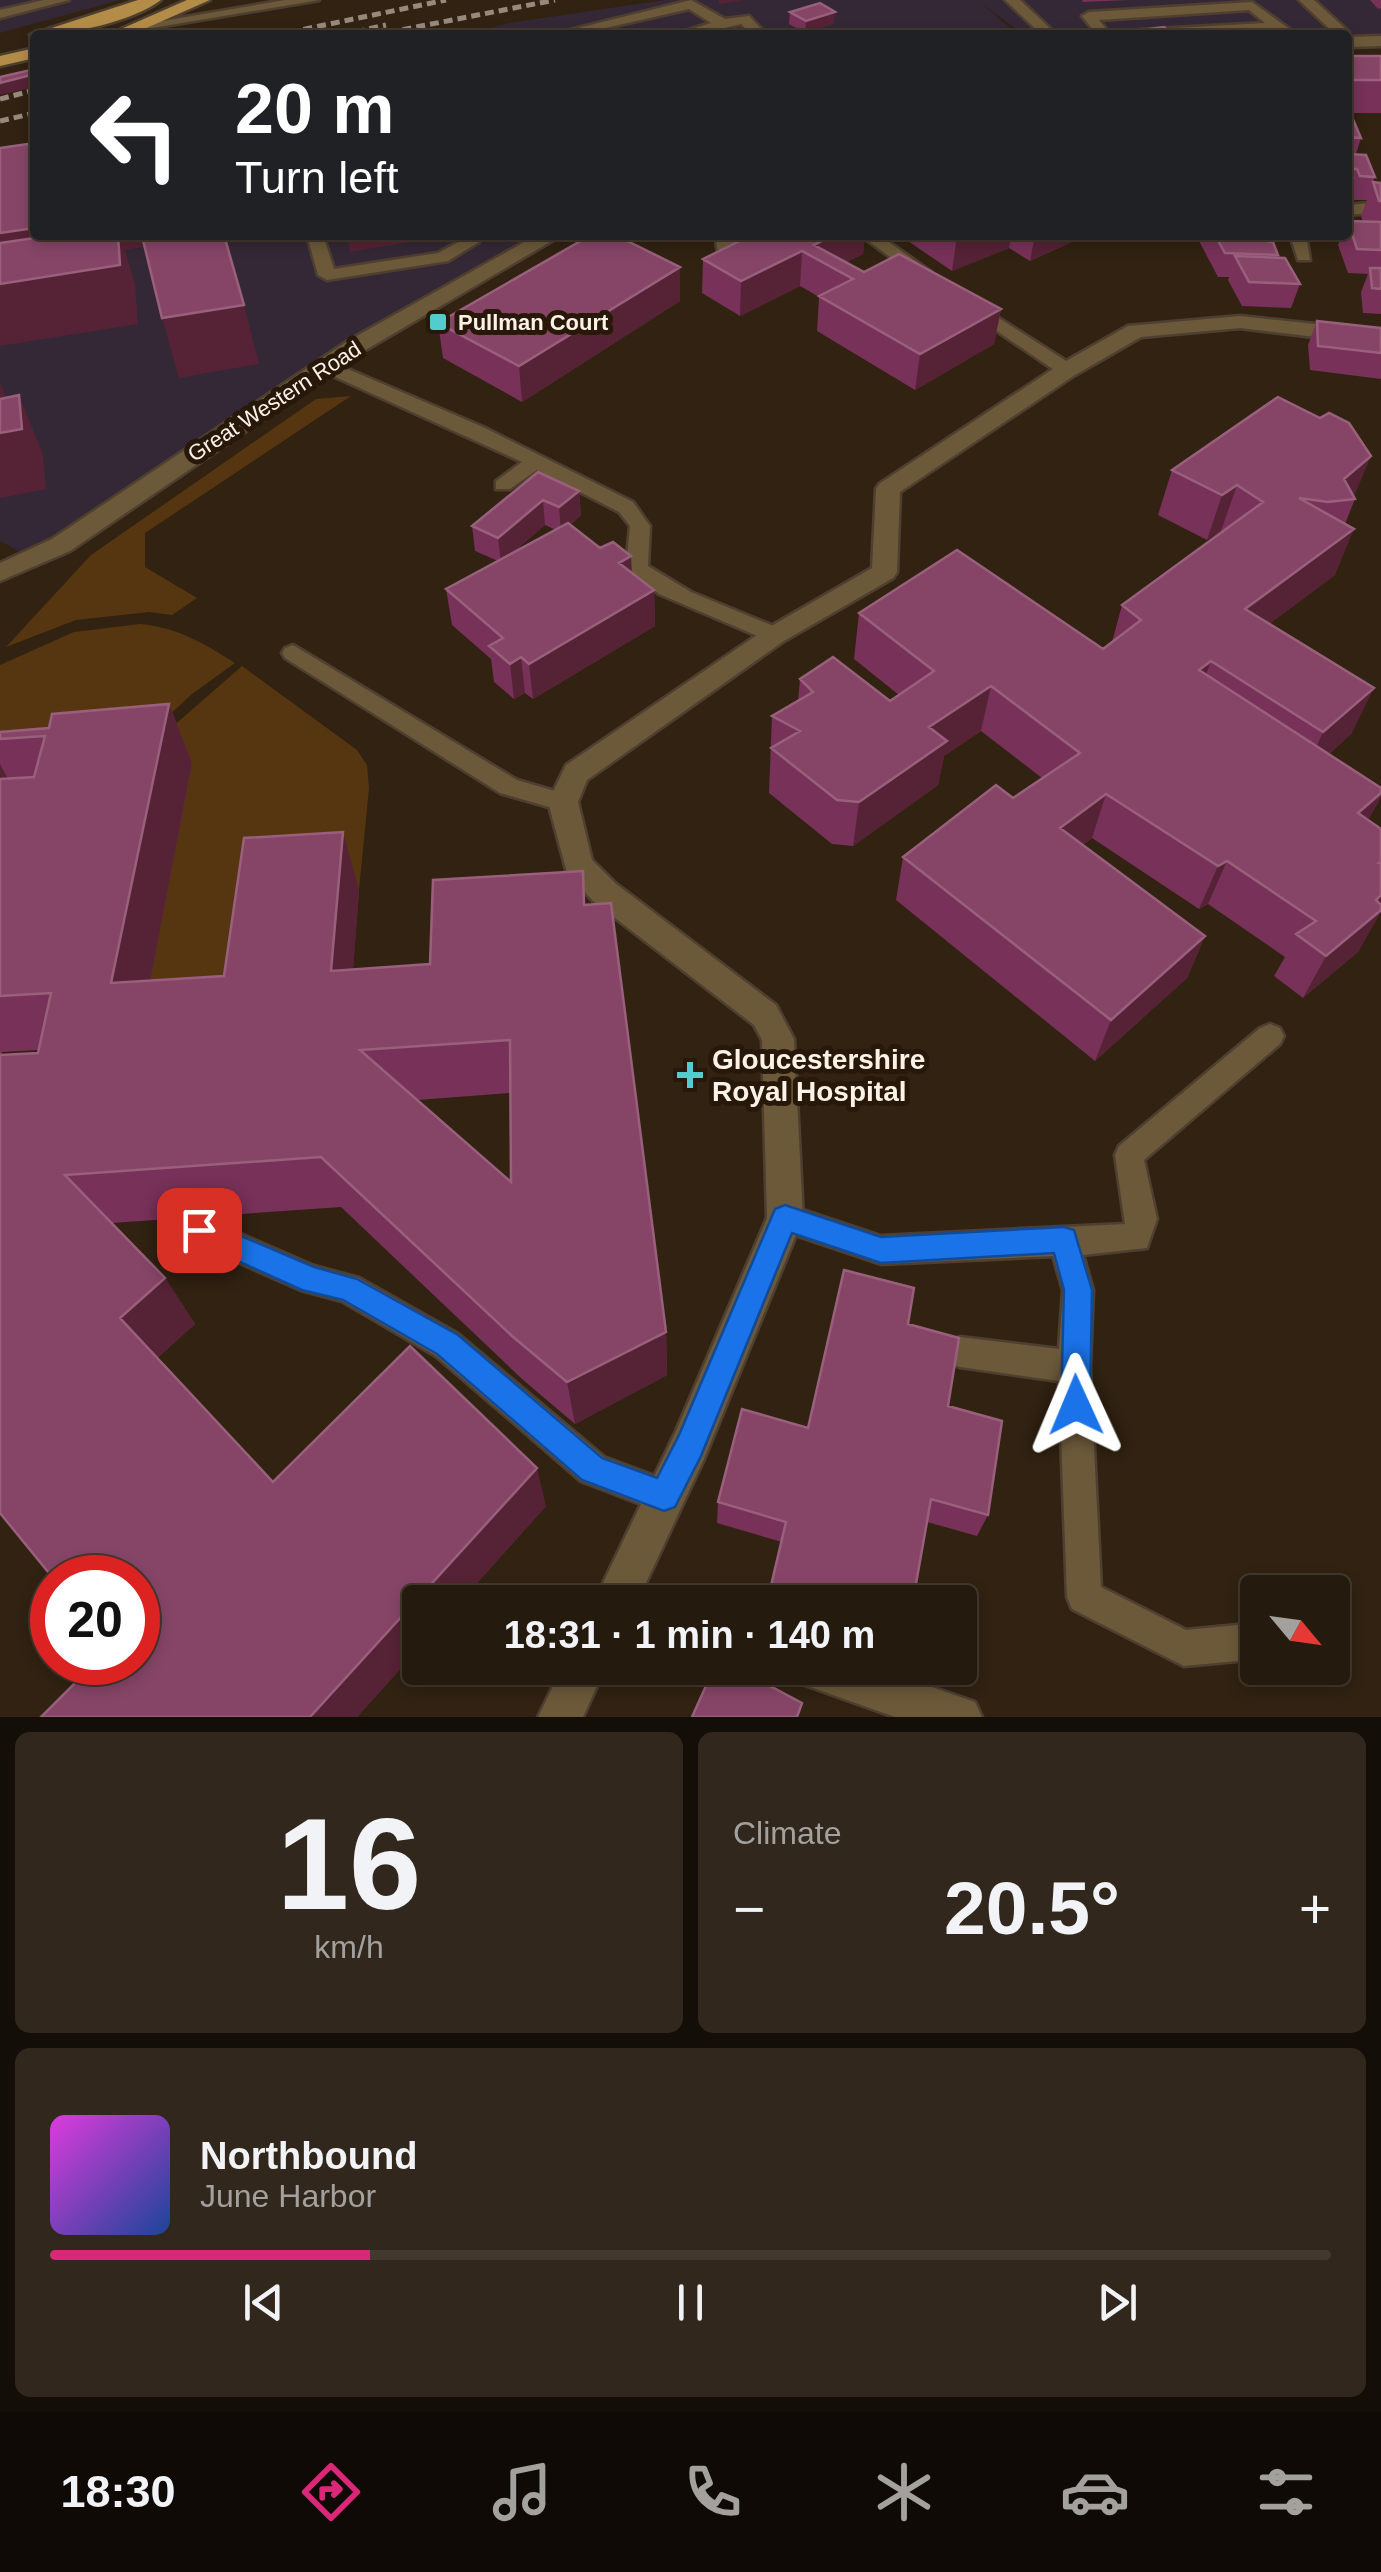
<!DOCTYPE html>
<meta charset="utf-8">
<style>
:root{--surface:#251a0e;--page:#31271c;--text:#f1f3f6;--muted:#a3a19e;--line:#42382e;--accent:#db2777}
body{margin:0;font-family:Helvetica,sans-serif;background:var(--page);color:var(--text);height:100vh;display:flex;flex-direction:column;font-size:38px;white-space:nowrap}
*{box-sizing:border-box;margin:0}
p{font-size:32px;color:var(--muted)}
.icon{flex:none;width:55px;height:55px;fill:none;stroke:currentColor;stroke-width:2;stroke-linecap:round;stroke-linejoin:round}
.map{position:relative;height:1717px;overflow:hidden}
.details{display:flex;flex-direction:column;gap:15px;padding:15px;background:#140e08;flex:1}
.details>*{flex:none}
.banner{position:absolute;left:30px;top:30px;width:1322px;height:210px;border-radius:10px;box-shadow:0 5px 15px #0003,0 0 0 2px var(--line);background:#202124;color:#fff;overflow:hidden}
.needle{width:65px;rotate:119deg}
.buttons{position:absolute;left:1240px;top:1575px;display:grid;gap:20px}
.buttons a{display:grid;place-items:center;width:110px;height:110px;border-radius:10px;background:var(--surface);box-shadow:0 5px 15px #0003,0 0 0 2px var(--line);font-size:50px}
.speed{position:absolute;left:30px;top:1555px;display:flex;gap:20px;font-size:50px;font-weight:700;text-align:center}
.speed>*{display:grid;place-content:center;width:130px;height:130px;border-radius:50%;background:var(--surface);box-shadow:0 5px 15px #0003,0 0 0 2px var(--line);line-height:1}
.speed .limit{border:15px solid #d22;background:#fff;color:#111}
.pin{position:absolute;display:grid;place-items:center;width:85px;height:85px;color:#fff;margin:-42px;border-radius:20px;box-shadow:0 5px 15px #0006}
.me{position:absolute;width:110px;margin:-55px;rotate:359deg;stroke-linejoin:round;filter:drop-shadow(0 0 8px #0008)}
.turn{display:flex;align-items:center;gap:35px;height:210px;padding:0 40px;font-size:45px}
.turn .icon{width:130px;height:130px;stroke-width:2.5}
.turn b{display:block;font-size:70px;line-height:85px}
.big{font-size:75px;font-weight:700;line-height:1.1}
.details .card{flex:1;display:flex;flex-direction:column;justify-content:center;gap:15px;min-width:0;padding:0 35px;border-radius:15px;background:var(--page)}
.details .dial{align-items:center;gap:0}
.dial b{font-size:130px;line-height:1}
.song{display:flex;align-items:center;gap:30px}
.cover{width:120px;height:120px;border-radius:15px;background:linear-gradient(135deg,hsl(300 70% 55%),hsl(220 70% 35%))}
.played{height:10px;border-radius:5px;background:linear-gradient(90deg,var(--accent) 25%,var(--line) 25%)}
.keys{display:flex;justify-content:space-around;direction:ltr}
.heat{display:flex;justify-content:space-between;align-items:center;font-size:55px;direction:ltr}
.details .tiles{flex:1;display:grid;gap:15px;grid-template-columns:1fr 1fr}
.card:last-child{grid-column:span 2}
.trip{position:absolute;left:402px;top:1585px;width:575px;height:100px;border-radius:10px;background:var(--surface);box-shadow:0 5px 15px #0003,0 0 0 2px var(--line);font-weight:700;line-height:100px;text-align:center}
.dock{display:flex;height:160px;justify-content:space-around;align-items:center;background:#0f0a06;color:var(--muted)}
.dock .icon{width:70px;height:70px}
.dock .current{color:var(--accent)}
.dock b{font-size:45px;color:var(--text)}
.map>svg:first-child{display:block}
.commercial{fill:#342836}
.green{fill:#563611}
.lines{fill:none;stroke-linecap:round;stroke-linejoin:round}
.lane-casing{stroke:#4e3f30;stroke-width:5}
.street-casing{stroke:#4e3f30;stroke-width:5}
.primary-casing{stroke:#4e3f30;stroke-width:5}
.lane{fill:#6c593a;fill-rule:evenodd}
.street{fill:#6c593a;fill-rule:evenodd}
.primary{fill:#b38c47;fill-rule:evenodd}
.rail{stroke:#978a7d;stroke-width:5;stroke-dasharray:9 5;stroke-linecap:butt}
.wall{fill:#783158;fill-rule:evenodd}
.shaded-wall{fill:#562235}
.building{fill:#864567;stroke:#99607c;stroke-width:2.5;fill-rule:evenodd}
.route{fill:#1a73e8;stroke:#114b97;stroke-width:2.5}
.poi-dot{fill:#52cdcc;stroke:#271809;stroke-width:4}
.labels{text-anchor:middle;stroke-width:10;stroke-linejoin:round;paint-order:stroke}
.far-poi-label{font-size:22px;font-weight:bold;fill:#fdf2e8;stroke:#271809;text-anchor:start}
.far-street-label{font-size:22px;fill:#fdf2e8;stroke:#271809}
.poi-label{font-size:28px;font-weight:bold;fill:#fdf2e8;stroke:#271809;text-anchor:start}
</style>
<div class="map">
<svg width="1381" height="1717" viewBox="0 0 1381 1717">
<rect width="100%" height="100%" fill="#312212"/>
<path class="commercial" d="M0 0H120L0 33Z
M665 0H1381V34L1024 35 981 3 1018 35H465L509 23Z
M0 166 35 235H552L354 347 33 559 0 541Z"/>
<path class="green" d="M351 396 145 533V567L197 598 172 615 149 612 76 620 6 647 91 555 316 399Z
M140 624C178 628 202 642 235 663L192 694 140 742 0 779V665L74 632Z
M242 666 357 750 367 765 369 788 359 890 247 1030 139 1038 191 764 155 742Z"/>
<g class="lines">
<defs>
<path id="lane" d="M44 0H69L0 18V10Z
M285 0H319L140 30 133 26Z
M691 0 725 19 749 16 767 35H752L741 24 696 35H672L711 23 689 9 575 35H550Z
M1005 0H1020L1057 35H1042Z
M1299 0H1314L1349 32V38L1336 35Z
M1252 2 1298 35H1282L1276 30 1132 34 1139 30 1265 23 1249 10 1099 20 1111 35H1097L1082 16 1089 12Z
M1381 202V212L1348 215V205Z
M307 235H323L334 269 438 253 462 240 461 235H477L479 242 448 261 327 280 318 275Z
M721 235H739L732 247 741 251 760 246 752 235H769L777 247C761 265 739 264 718 253L716 241Z
M860 235H879L931 272 916 276Z
M1290 235H1306L1310 260H1298Z
M972 301 1074 366V374H1060L966 310 963 306Z
M327 360 483 427 633 502 650 526 648 566 691 592 783 630 786 635 783 640H767L659 594 626 568 630 526 619 512 537 470 510 489H496V481L522 462 320 370V362Z
M293 645 517 780 572 796 575 802 572 808 563 811 500 793 285 658 282 653 285 648Z
M1270 1024 1280 1028 1284 1036 1280 1044 1144 1160 1157 1219 1147 1248 1083 1255 1093 1290 1090 1367 1101 1587 1186 1630 1258 1623V1659L1184 1666 1072 1609 1067 1597 1059 1381 960 1367 949 1363 944 1352 949 1341 960 1337 1059 1349 1063 1290 1053 1256 881 1264 774 1228 770 1218 774 1208 785 1204 881 1236 1125 1224 1115 1155 1119 1146 1260 1028Z
M199 1216 314 1266 359 1278 458 1334 604 1457 676 1484 681 1496 676 1508 664 1513 581 1481 436 1356 342 1301 301 1290 188 1240 184 1230 188 1220Z"/>
<path id="street" d="M1381 36V46L1348 47V37Z
M537 235H562L362 352 70 551 0 581V563L52 539 346 342Z
M1240 316 1381 331V345L1240 328 1141 337 1075 375 900 492 897 572 893 578 784 641 587 780 578 802 592 860 615 883 776 1005 794 1039 803 1218 704 1459 637 1602H594L676 1431 767 1218 762 1040 754 1025 593 901 567 873 548 802 566 765 766 629 872 568 876 489 879 484 1059 365 1128 326Z
M562 1668H605L583 1717H538Z
M793 1668H877L975 1702 982 1717H895L799 1683Z"/>
<path id="primary" d="M138 0H161C134 21 70 35 35 35V39L30 35Z
M187 0H210L135 33 121 29Z
M35 48V58L0 66V56Z"/>
</defs>
<use href="#lane" class="lane-casing"/>
<use href="#street" class="street-casing"/>
<use href="#primary" class="primary-casing"/>
<use href="#lane" class="lane"/>
<use href="#street" class="street"/>
<use href="#primary" class="primary"/>
<path class="rail" d="M276 35 446 0
M342 35 386 25
M375 35 555 0
M0 99 35 90
M0 121 35 113"/>
</g>
<path class="wall" d="M1082 0H1129L1083 2Z
M1370 0H1381V8L1378 9Z
M790 12 834 23 805 33 789 24Z
M1348 56H1381V113H1348Z
M1348 117 1361 138 1356 154 1375 177 1373 182 1381 183V314L1363 313 1361 292 1368 274 1348 273 1338 245 1342 235H1348V221L1363 222 1361 216 1367 200H1352L1349 193H1348Z
M752 235H865L863 254 846 262 864 272 1001 309 994 344 915 390 817 331 819 297 800 286 740 316 702 293 703 259Z
M899 235H1087L1030 261 1009 248 952 271Z
M1201 235H1263L1278 255 1277 257 1300 284 1291 308 1242 306 1228 280 1229 277H1218L1199 241Z
M680 301 522 402 443 358 438 323Z
M1317 321 1381 328V379L1310 370 1308 345Z
M1172 470 1354 497 1355 499 1345 524 1335 575 1269 624 1352 733 1329 754 1381 788V797L1368 820 1359 951 1303 998 1274 976 1285 957 1208 904 1199 909 1092 838 1083 845 1205 936 1187 978 1095 1061 896 900 903 857 1013 798 1042 778 981 731 944 756 938 785 853 846 832 844 769 793 772 716 798 701 800 679 890 701 899 695 854 659 859 613 1103 649 1112 642 1122 605 1223 532 1221 531 1207 540 1158 515Z
M538 472 579 491 581 515 570 525 654 590 655 626 533 699 525 693 514 699 494 682 491 659 452 625 446 589 498 561 475 551 472 526ZM545 525 556 530 511 554Z
M169 704 192 763 150 980 224 976 359 890 353 969 430 964 586 905 666 1332 667 1375 575 1424 522 1379 341 1207 112 1223 165 1278 195 1324 157 1358 273 1482 546 1506 460 1602H420V1647L357 1717H41L138 1662 0 1513V732L49 728ZM38 1050V1053L2 1055V1052ZM510 1093 511 1182 417 1100Z
M908 1324 948 1406 988 1515 977 1536 927 1522 914 1595 911 1602H768L782 1542 717 1523 718 1502 808 1428Z"/>
<path class="shaded-wall" d="M719 0H744L719 4Z
M835 12 834 23 805 33 806 21Z
M35 74V87L0 95V83Z
M35 228V235H223L125 250 135 284 138 324 0 346V233Z
M347 235H423L424 240 350 252Z
M834 235H865L863 254 834 269 814 245Z
M960 235H1011L1009 248 952 271 957 236Z
M1035 235H1087L1030 261Z
M802 251 800 286 740 316 741 281Z
M680 267V301L522 402 519 366Z
M244 305 259 364 179 378 162 318Z
M1001 309 994 344 915 390 920 354Z
M0 382 18 427 19 395 43 455 46 489 0 498Z
M1371 456 1353 499 1344 479Z
M1237 485 1221 531 1207 540 1222 495Z
M579 491 581 515 561 532 559 507Z
M543 500 545 525 501 562 498 538Z
M1354 529 1335 575 1228 654 1245 609Z
M631 556 633 592 619 563Z
M654 590 655 626 533 699 529 664Z
M521 657 525 693 514 699 510 664Z
M1211 661 1194 706 1199 670Z
M991 686 981 731 944 756 938 785 853 846 859 802 929 727Z
M1374 688 1352 733 1303 777 1323 732Z
M169 704 192 763 139 1038 111 983Z
M0 764 18 798 0 827Z
M1381 793V797L1361 834 1358 813Z
M1106 794 1092 838 1047 872 1060 828Z
M343 832 359 890 349 1026 331 971Z
M1227 861 1208 904 1199 909 1218 866Z
M1381 895V912L1359 951 1303 998 1326 956Z
M1205 936 1187 978 1095 1061 1111 1020Z
M165 1278 195 1324 152 1362 120 1318Z
M666 1332 667 1375 575 1424 567 1382Z
M537 1468 546 1506 460 1602H420V1647L357 1717H310Z"/>
<path class="building" d="M820 3 835 12 806 21 790 12Z
M1164 27 1172 35H1105Z
M1348 56H1381V80H1352L1348 72Z
M35 69V74L0 83V77Z
M1348 117H1352L1361 138 1348 137Z
M35 143V228L0 233V148Z
M1348 154 1366 155 1375 177 1360 176 1357 169H1350L1353 177H1348Z
M1373 182 1381 183V201H1379Z
M1348 221 1381 222V250L1357 249Z
M55 235H118L120 265 0 284V243Z
M148 235H224L244 305 162 318 142 236Z
M591 235H615L680 267 519 366 438 323Z
M752 235H834L814 245 864 272 899 254 1001 309 920 354 819 296 853 279 802 251 741 281 703 259Z
M1215 235H1263L1267 241 1273 242 1278 255 1225 253Z
M1235 256 1285 258 1300 284 1249 282Z
M1370 268H1381V289L1372 288Z
M1317 321 1381 328V353L1318 346Z
M19 395 22 429 0 433V399Z
M1278 397 1320 418 1329 413 1349 423 1371 456 1344 479 1355 499 1328 502 1299 498 1354 529 1245 609 1374 688 1323 732 1211 661 1199 670 1381 788V793L1358 813 1381 829V862L1379 863 1381 864V895L1376 900 1381 905V910L1326 956 1296 934 1316 921 1227 861 1218 866 1106 794 1060 828 1205 936 1111 1020 903 857 996 785 1013 798 1080 753 991 686 929 727 947 741 859 802 837 800 771 748 800 731 772 716 813 692 800 679 833 657 890 701 934 671 859 613 957 550 1103 649 1141 620 1122 605 1263 502 1237 485 1222 495 1172 470Z
M538 472 579 491 559 507 543 500 498 538 472 526Z
M568 523 600 548 613 542 631 556 619 563 654 590 529 664 521 657 510 664 489 646 503 638 446 589Z
M169 704 111 983 224 976 244 838 343 832 331 971 430 964 433 880 583 871 584 905 611 903 666 1332 567 1382 512 1336 321 1157 65 1175 165 1278 120 1318 273 1482 410 1346 537 1468 310 1717H41L96 1662H138V1578H53L0 1513V1055L38 1053 51 993 0 996V779L34 777 45 736 0 739V732L49 728 52 714ZM510 1040 511 1182 360 1050Z
M844 1270 914 1288 908 1324 959 1338 948 1406 1002 1421 988 1515 931 1499 914 1595 890 1587 887 1602H812L770 1590 786 1522 718 1502 742 1409 808 1428Z
M714 1668H736L802 1703 797 1717H692Z"/>
<path class="route" d="M785 1205 881 1237 1064 1227 1074 1230 1092 1290 1090 1405 1086 1416 1076 1420 1065 1416 1061 1405 1064 1290 1054 1253 881 1263 792 1233 701 1456 675 1507 664 1511 582 1480 437 1354 343 1300 302 1290 189 1239 185 1230 189 1221 199 1218 314 1267 357 1279 458 1335 602 1458 657 1478 679 1435 775 1209Z"/>
<g class="poi-dot">
<rect x="428" y="312" width="20" height="20" rx="5"/>
<path d="M685 1060h10v10h10v10h-10v10h-10v-10h-10v-10h10z"/>
</g>
<g class="labels">
<g class="far-poi-label">
<text x="458" y="330">Pullman Court</text>
</g>
<g class="far-street-label">
<text transform="translate(274 401) rotate(-33)" y="8">Great Western Road</text>
</g>
<g class="poi-label">
<text x="712" y="1069">Gloucestershire<tspan x="712" dy="32">Royal Hospital</tspan></text>
</g>
</g>
</svg>
<div class="buttons">
<a><svg class="needle" viewBox="-14 -14 28 28"><path d="M0-13l5 13h-10z" fill="#e53935"/><path d="M0 13l5-13h-10z" fill="#a3a19e"/></svg></a>
</div>
<div class="speed"><div class="limit">20</div></div>
<div class="pin" style="left:199px;top:1230px;background:#d93025"><svg class="icon" aria-label="arrive" viewBox="0 0 24 24"><path d="M6 21V4h12l-3 4 3 4H6"/></svg></div>
<svg class="me" style="left:1076px;top:1405px" viewBox="-20 -20 40 40"><path d="M0-17L14 15 0 8-14 15z" fill="#1a73e8" stroke="#fff" stroke-width="4"/></svg>
<div class="trip">18:31 · 1 min · 140 m</div>
<div class="banner">
<div class="turn"><svg class="icon" aria-label="left" viewBox="0 0 24 24"><path d="M17 20v-9H6M10 6l-5 5 5 5"/></svg><div><b>20 m</b>Turn left</div></div>
</div>
</div>
<section class="details">
<div class="tiles">
<div class="card dial"><b>16</b><p>km/h</p></div>
<div class="card"><p>Climate</p>
<div class="heat"><a>−</a><b class="big">20.5°</b><a>+</a></div>
</div>
<div class="card">
<div class="song"><i class="cover"></i><div><b>Northbound</b><p>June Harbor</p></div></div>
<div class="played"></div>
<div class="keys"><svg class="icon" aria-label="previous" viewBox="0 0 24 24"><path d="M18 5L8 12l10 7zM5 5v14"/></svg><svg class="icon" aria-label="pause" viewBox="0 0 24 24"><path d="M8 5v14M16 5v14"/></svg><svg class="icon" aria-label="next" viewBox="0 0 24 24"><path d="M6 5l10 7-10 7zM19 5v14"/></svg></div>
</div>
</div>
</section>
<nav class="dock">
<b>18:30</b>
<svg class="icon current" aria-label="directions" viewBox="0 0 24 24"><path d="M12 3l9 9-9 9-9-9zM9 14v-3h6M13 9l2 2-2 2"/></svg>
<svg class="icon" aria-label="music" viewBox="0 0 24 24"><path d="M9 18V5l10-2v13"/><circle cx="6" cy="18" r="3"/><circle cx="16" cy="16" r="3"/></svg>
<svg class="icon" aria-label="phone" viewBox="0 0 24 24"><path d="M5 4h4l2 5-3 2q2 4 5 5l2-3 5 2v4C11 20 4 13 5 4z"/></svg>
<svg class="icon" aria-label="climate" viewBox="0 0 24 24"><path d="M12 3v18M4 7l16 10M4 17L20 7"/></svg>
<svg class="icon" aria-label="car" viewBox="0 0 24 24"><path d="M5 17H2v-5l4-1 3-4h7l3 4 3 1v5h-3M9 17h6M6 11h13"/><circle cx="7" cy="17" r="2"/><circle cx="17" cy="17" r="2"/></svg>
<svg class="icon" aria-label="filters" viewBox="0 0 24 24"><path d="M4 7h16M4 17h16"/><circle cx="9" cy="7" r="2"/><circle cx="15" cy="17" r="2"/></svg>
</nav>
